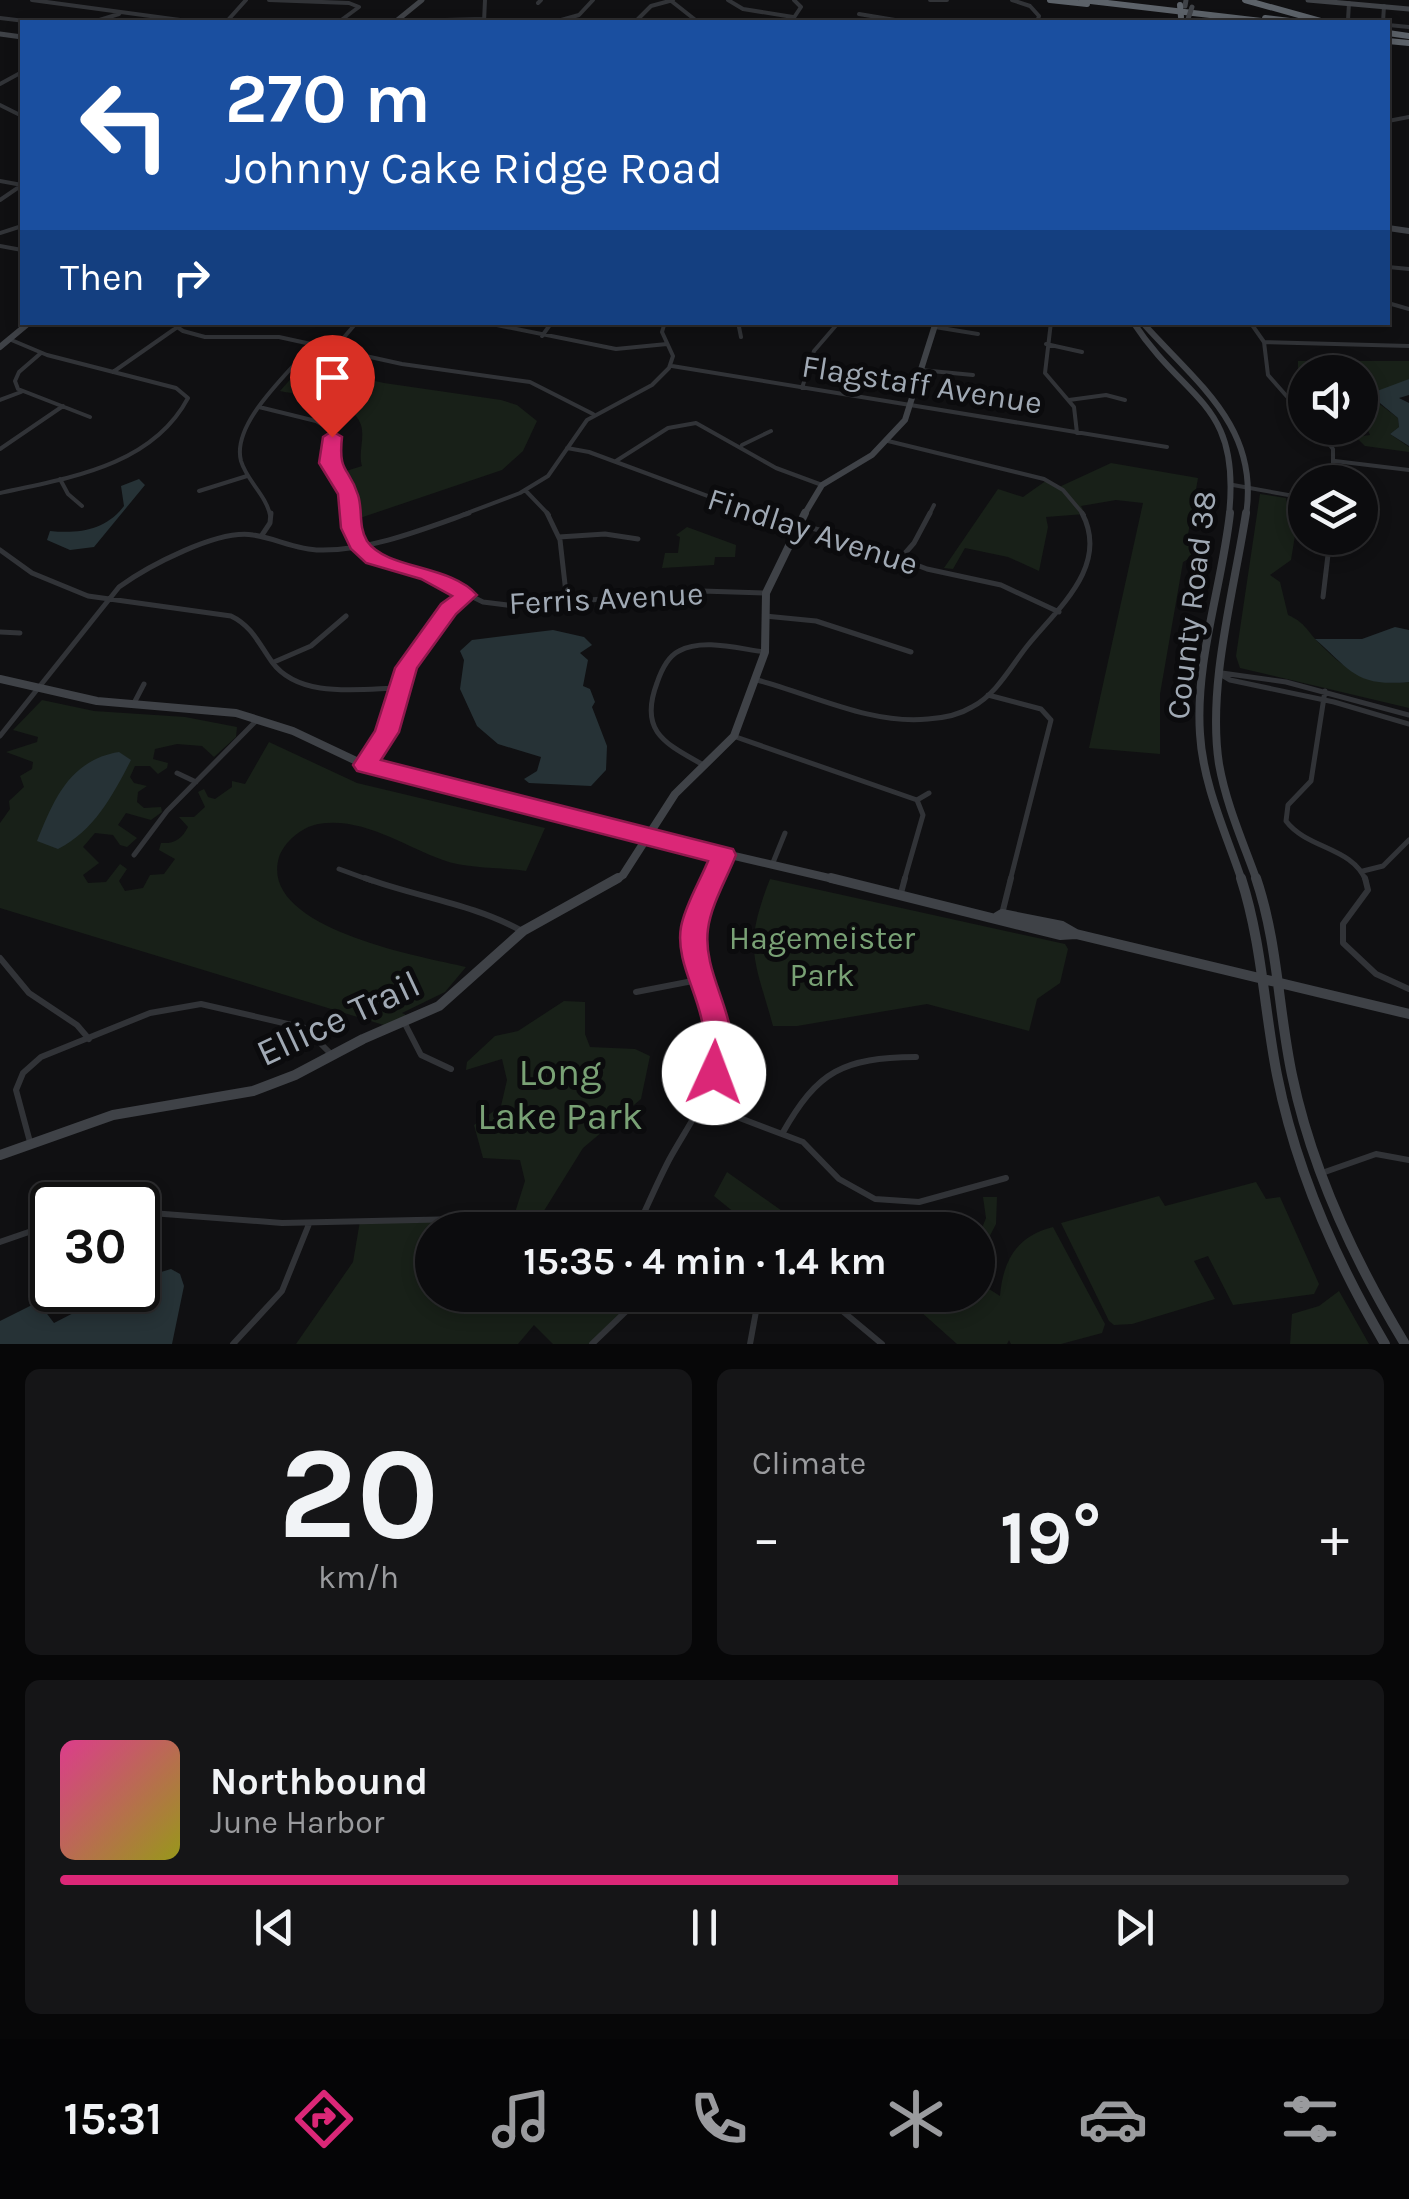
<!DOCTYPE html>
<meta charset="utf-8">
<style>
:root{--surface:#0c0c0e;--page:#151517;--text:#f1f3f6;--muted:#9a9b9e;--line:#2c2c2e;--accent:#db2777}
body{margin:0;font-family:Karla,sans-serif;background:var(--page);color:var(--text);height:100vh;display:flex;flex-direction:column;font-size:38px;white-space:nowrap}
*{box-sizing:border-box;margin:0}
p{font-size:32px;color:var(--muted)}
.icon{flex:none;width:55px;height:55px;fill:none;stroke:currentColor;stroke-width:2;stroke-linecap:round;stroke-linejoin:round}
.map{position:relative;height:1344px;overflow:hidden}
.side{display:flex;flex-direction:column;gap:25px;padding:25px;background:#070708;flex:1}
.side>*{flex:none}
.top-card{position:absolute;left:20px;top:20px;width:1370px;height:305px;border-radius:0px;box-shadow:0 5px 15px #0003,0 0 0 2px var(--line);background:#1a4fa0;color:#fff;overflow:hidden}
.buttons{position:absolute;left:1288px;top:355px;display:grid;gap:20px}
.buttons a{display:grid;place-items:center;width:90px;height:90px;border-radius:50%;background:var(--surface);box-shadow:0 5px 15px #0003,0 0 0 2px var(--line);font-size:50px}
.speed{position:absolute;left:30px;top:1182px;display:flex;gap:20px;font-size:50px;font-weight:700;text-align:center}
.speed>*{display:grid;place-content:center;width:130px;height:130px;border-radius:50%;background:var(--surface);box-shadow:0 5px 15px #0003,0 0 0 2px var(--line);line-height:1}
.speed .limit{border:5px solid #111;border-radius:15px;background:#fff;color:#111}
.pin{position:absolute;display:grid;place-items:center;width:85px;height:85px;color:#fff;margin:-102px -42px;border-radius:50% 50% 50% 0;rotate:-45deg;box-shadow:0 0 10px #0007}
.pin .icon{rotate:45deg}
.me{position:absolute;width:110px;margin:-55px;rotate:2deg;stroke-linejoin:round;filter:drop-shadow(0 0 8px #0008)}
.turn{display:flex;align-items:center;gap:35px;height:210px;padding:0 40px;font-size:45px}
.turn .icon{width:130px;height:130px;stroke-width:2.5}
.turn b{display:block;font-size:70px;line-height:85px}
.then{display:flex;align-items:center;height:95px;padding:0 40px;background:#0003;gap:20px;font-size:38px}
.big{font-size:75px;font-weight:700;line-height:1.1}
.side .widget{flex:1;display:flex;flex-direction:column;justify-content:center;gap:15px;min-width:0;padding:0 35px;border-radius:15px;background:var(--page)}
.side .dial{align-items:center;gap:0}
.dial b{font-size:130px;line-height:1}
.song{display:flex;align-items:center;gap:30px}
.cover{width:120px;height:120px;border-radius:15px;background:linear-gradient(135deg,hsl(330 70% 55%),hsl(60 70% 35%))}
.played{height:10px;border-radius:5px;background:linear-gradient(90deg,var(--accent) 65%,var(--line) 65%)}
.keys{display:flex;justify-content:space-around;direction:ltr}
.heat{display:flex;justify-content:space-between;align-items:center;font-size:55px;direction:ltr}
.side .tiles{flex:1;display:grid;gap:25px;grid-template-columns:1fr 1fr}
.widget:last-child{grid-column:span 2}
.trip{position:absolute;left:415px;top:1212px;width:580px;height:100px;border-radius:50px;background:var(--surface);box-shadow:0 5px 15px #0003,0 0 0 2px var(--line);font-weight:700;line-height:100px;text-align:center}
.dock{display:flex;height:160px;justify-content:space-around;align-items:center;background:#050506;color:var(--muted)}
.dock .icon{width:70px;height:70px}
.dock .current{color:var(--accent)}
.dock b{font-size:45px;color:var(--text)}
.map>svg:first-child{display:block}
.green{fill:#182018}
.water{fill:#263236}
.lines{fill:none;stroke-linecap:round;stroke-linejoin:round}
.street-far2{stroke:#313337;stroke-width:4}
.street-far1{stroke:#313337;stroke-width:5}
.street{stroke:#313337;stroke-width:6}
.secondary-far3{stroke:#3f4247;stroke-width:5}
.secondary-far2{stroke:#3f4247;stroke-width:6}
.secondary-far1{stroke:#3f4247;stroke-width:8}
.secondary{stroke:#3f4247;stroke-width:10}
.highway{stroke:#5c6269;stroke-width:6}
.secondary-bridge{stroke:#3f4247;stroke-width:5}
.highway-bridge{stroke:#5c6269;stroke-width:6}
.route{fill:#db2777;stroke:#8e194d;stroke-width:2.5}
.labels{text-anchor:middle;stroke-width:10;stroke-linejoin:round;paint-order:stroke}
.street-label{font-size:32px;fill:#a0a9b4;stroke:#0b0b0d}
.park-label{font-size:32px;fill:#79a175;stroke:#0b0b0d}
.near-street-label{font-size:38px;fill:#a0a9b4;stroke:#0b0b0d}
.near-park-label{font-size:38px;fill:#79a175;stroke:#0b0b0d}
</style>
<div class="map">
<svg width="1409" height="1344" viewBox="0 0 1409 1344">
<rect width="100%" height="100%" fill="#101012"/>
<path class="green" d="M1298 361H1409V379L1373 399 1398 418 1399 427 1390 434 1409 447V452L1365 446 1356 437 1370 435 1366 426 1360 425V372H1305V379L1298 370Z
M303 365 384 383 501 400 517 405 537 421 523 451 502 470 357 519V496L343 472 362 466C358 453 365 438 361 425 352 397 304 396 280 391Z
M1111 463 1198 478 1187 540 1194 556 1183 562 1160 694V754L1089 748 1143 503 1116 500 1081 506 1085 514 1046 517 1048 527 1039 571 1008 557 965 548 953 569 944 568 998 489 1023 497 1047 480 1059 487Z
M1260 494 1286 498 1288 507 1298 517 1291 560 1270 575 1280 582 1288 615C1304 622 1306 629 1317 641 1345 670 1367 686 1409 682V708L1240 668 1236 656Z
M687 527 736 545 735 557H715L714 565 662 568 665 553H678L680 537 676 535Z
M42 700 94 711 185 717 237 727 236 737 214 757 202 746 177 744 155 749 153 759 168 763 167 768 158 774 150 766H135L130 777 134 783 147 786 138 792 137 802 144 808 161 807 162 812 151 820 126 813 118 825 137 838 127 847 120 845 113 835 95 833 83 847 99 863 83 875 88 883 106 882 120 864 127 869 119 881 125 891 143 888 150 875 164 874 175 859 159 850 161 843C174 844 182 839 188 827L179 817H194L205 807 198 792 204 789 208 797 215 799 232 787V781L245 784 269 742 357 783 545 828 526 871C500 867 467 869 443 860 404 846 362 816 318 824 302 827 284 842 279 857 258 928 418 956 466 967L445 992 402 1013 408 1016 387 1026 0 908V823L10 809 9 801 24 787 20 776 32 769 33 762 6 752 37 742 38 737 13 730Z
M770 879 1065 944 1068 949 1060 983 1037 999 1029 1031 927 1004 797 1026H773C754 957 743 948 770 879Z
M564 1001 585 1002V1034L590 1047 635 1049 650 1056 641 1099 583 1148 537 1222 579 1230H432V1295H643L592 1344H553L534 1325 518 1344H296L353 1262 360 1221 513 1219 525 1181 520 1160 483 1158 474 1125 501 1106 507 1080 502 1059 466 1070 467 1062 495 1036 518 1031Z
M727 1172 809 1230H756L714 1196Z
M1256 1182 1266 1199 1280 1197 1319 1284 1314 1294 1233 1305 1208 1256 1194 1261 1215 1299 1132 1324 1114 1325 1109 1321 1061 1223 1159 1196 1165 1206Z
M983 1197H997L996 1224 980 1255 978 1282 1000 1296C1003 1260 1017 1236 1053 1227L1105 1324 1102 1333 1061 1344H1011L1009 1340 1007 1344H957L902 1295H978V1238L986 1218Z
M1339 1291 1369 1344H1290L1292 1314 1319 1306Z"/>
<path class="water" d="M1409 379V395L1399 398 1409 403V446L1390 434 1399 427 1398 418 1369 394Z
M139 479 145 485 94 547 70 550 47 540 50 531C79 534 106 530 124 506L121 486Z
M1395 627 1409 630V682C1355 687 1351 670 1315 639H1362Z
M553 630 584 637 592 645 580 653 588 660 583 686 590 689 595 702 592 707 607 746 606 770 591 786 529 783 524 779 537 771 541 757 498 744 477 726 460 689 464 660 460 651 472 640Z
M119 752 131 760C113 795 94 831 58 849L37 841C54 799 70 760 119 752Z
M171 1269 180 1274 184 1286 172 1344H0V1321L38 1302 54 1323 118 1290H138L141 1278Z"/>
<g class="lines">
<path class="street-far2" d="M32 0 180 20 340 21 359 7 349 3 269 0
M670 0 698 22
M728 0 743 9 793 17
M930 0H947
M1012 0 1030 6 1039 16 1037 22
M538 3 541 0
M1349 3 1348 20 1359 22
M859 14 907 22
M0 18 33 22
M228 20 246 0
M445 20 484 19
M971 20 994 22
M93 22 119 14
M484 22 485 0
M554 22 579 15 593 0
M635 22 651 6 673 0
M791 22 801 7 794 0
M1383 22 1384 6
M1388 25 1409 27
M0 84 22 72
M0 105 22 116
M1388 121 1409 117
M0 181 22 185
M0 200 22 185
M0 233 22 226
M0 246 22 250
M1388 267 1409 269
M1388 303 1409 309
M170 322 183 331 205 337H279L402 364 530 382 593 414
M482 322 616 349 667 344
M738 322 741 337
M1051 322 1045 373 1074 407 1077 433
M1250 322 1264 342 1268 375 1305 417
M935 327 978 334
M542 336 552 322
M1264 342 1409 346
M1046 344 1082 352
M334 349 357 322
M41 353 19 372 15 381 18 389 90 417
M672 366 1167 447
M921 370 973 375
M113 372 176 328
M802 388 814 351 839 322
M0 400 21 392
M1069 400 1106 395 1125 400
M259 407 316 421 330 429 329 463 348 494 350 515
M1316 428 1333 449V482
M888 441 1044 479 1063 490 1084 515
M742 445 771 431
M567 448 589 452 759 515
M0 449 63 406
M616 461 668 428 696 423 776 468 822 485
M1335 461 1409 470
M60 479 68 494 82 506
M1233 485 1305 498
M525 490 549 515
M199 491 247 476
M0 493C69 478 152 466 188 398L176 388 47 355 9 339
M270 515C266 495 247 481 241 461 231 423 289 373 312 345
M462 515 520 493 548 476 587 420 652 385 669 368 673 356 662 332 665 322
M929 515 934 505"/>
<path class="street-far1" d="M350 513 358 544 373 559 428 575 483 602 515 606 702 591 766 593
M547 513 560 540 567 602
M749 513 836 534 927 569 1001 585 1059 612
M262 535 270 523 271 513
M559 537 605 534 638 539
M0 550 32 573 88 596 231 616C252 626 259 644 272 662 299 699 359 689 399 688
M900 559 914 543 930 513
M1323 597 1330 538
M765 616 816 621 911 652
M0 632 20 633
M274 662 311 646 346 616
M1222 673 1286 682 1409 715
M1220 674 1230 680 1334 702 1409 724
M757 680C811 694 871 725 928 719 944 718 959 715 972 707 997 694 1011 666 1028 645 1058 608 1110 566 1082 513
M1325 691 1311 781 1288 805 1286 821C1307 849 1353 847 1366 881
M988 695 1041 709 1051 720 1010 881
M133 705 144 684
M0 736 119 587C148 566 218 529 253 535 275 538 297 550 320 550 369 551 424 529 469 513
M736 737 917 800
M365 765C386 735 390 701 405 669 419 639 442 615 467 595
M705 766C667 744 638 733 657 683 661 671 667 657 679 651 703 638 739 649 765 652
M177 773 196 782
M917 800 929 793
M134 855 167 811 256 721
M772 865 785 833
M339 869 372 881
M1363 871 1383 866 1409 840
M711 881 723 855
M904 881 923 815 917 800"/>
<path class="street" d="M365 878C417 897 473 904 520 930
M1365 878 1368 890 1343 924V943L1376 974 1409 989
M901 893 905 878
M1002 914 1011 878
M0 958 29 993 77 1025 89 1039
M636 992 703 979
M404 1022 421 1055 451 1069
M703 1104 803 1142 839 1179 875 1199 919 1202 1006 1178
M782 1134C818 1070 843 1058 916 1057
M30 1142 16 1090 23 1073 41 1057 150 1013 201 1004 305 1028 332 1055
M1322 1173 1376 1154 1409 1160
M138 1212 282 1223 506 1218 579 1230
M636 1230C647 1207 657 1183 669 1160 688 1125 715 1091 718 1049 723 974 670 967 712 878
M0 1242 52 1224
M788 1295 840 1309 882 1344
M233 1344 282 1291 309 1224
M592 1344 643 1295
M750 1344 759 1295"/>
<path class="secondary-far3" d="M1308 0 1409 9
M1185 6 1186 0
M395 22 422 0
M0 34 22 37"/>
<path class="secondary-far2" d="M1388 228 1409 231
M1133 322C1186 403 1241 401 1229 515
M1142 322C1195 382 1260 426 1246 515
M0 347 30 322
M804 515 822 485 872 455 905 420 936 322"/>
<path class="secondary-far1" d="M1230 513C1222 586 1195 660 1200 734 1203 785 1226 833 1242 881
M1246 513C1234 591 1207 686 1219 764 1226 804 1243 842 1257 881
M0 679 97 701 236 713 293 731 365 765 455 791 842 881
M448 784 551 809
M614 881 623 875 675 794 734 736 765 652 766 593 805 513"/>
<path class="secondary" d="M831 878 1060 935 1076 934
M1241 878C1262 943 1264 1009 1277 1075 1296 1171 1335 1259 1385 1344
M1256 878C1278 943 1278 1009 1292 1075 1312 1171 1354 1260 1405 1344
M997 917 1002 914 1062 926 1076 934 1409 1014
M0 1155 113 1115 253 1091 295 1075 363 1039 439 1006 523 931 618 878"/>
<path class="highway" d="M1050 0 1087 4
M1082 0 1270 22
M1245 0 1324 22
M1265 18 1298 22
M1388 33 1409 36
M1388 41 1409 43"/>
<path class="secondary-bridge" d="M1187 22 1192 7"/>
<path class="highway-bridge" d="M1180 5 1181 17"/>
</g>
<path class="route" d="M332 431 342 437C338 474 349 466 358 495 363 510 358 526 367 541 387 570 450 564 477 595L456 614 417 668 399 732 381 760 733 849 736 855C727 878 711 905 708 929 701 981 751 1028 725 1082L714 1085 704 1082C697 1066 704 1045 703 1027 699 995 675 960 681 927 685 905 700 881 708 861L357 771 353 765 375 731 395 668 441 604 452 596 421 579 366 563 351 549 341 528 338 494 319 463 323 437Z"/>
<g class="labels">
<g class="street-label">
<text transform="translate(922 384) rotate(9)" y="11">Flagstaff Avenue</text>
<text transform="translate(813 531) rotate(18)" y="11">Findlay Avenue</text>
<text transform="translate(606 598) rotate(-3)" y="11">Ferris Avenue</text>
<text transform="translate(1191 605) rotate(-83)" y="11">County Road 38</text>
</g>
<g class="park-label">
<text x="822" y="949">Hagemeister<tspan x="822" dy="37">Park</tspan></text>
</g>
<g class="near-street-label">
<text transform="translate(338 1018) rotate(-25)" y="13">Ellice Trail</text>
</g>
<g class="near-park-label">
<text x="560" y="1085">Long<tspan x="560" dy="44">Lake Park</tspan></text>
</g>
</g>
</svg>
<div class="buttons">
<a><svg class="icon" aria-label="sound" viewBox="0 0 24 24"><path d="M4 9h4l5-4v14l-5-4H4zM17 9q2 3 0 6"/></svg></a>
<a><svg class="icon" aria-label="layers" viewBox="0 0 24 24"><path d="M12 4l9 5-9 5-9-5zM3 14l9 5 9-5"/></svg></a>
</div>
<div class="speed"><div class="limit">30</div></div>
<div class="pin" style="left:332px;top:437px;background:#d93025"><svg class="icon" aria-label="arrive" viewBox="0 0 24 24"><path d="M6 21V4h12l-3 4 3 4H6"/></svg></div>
<svg class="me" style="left:714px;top:1073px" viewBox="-20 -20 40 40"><circle r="19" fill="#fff"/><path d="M0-13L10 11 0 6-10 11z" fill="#db2777"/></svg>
<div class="trip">15:35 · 4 min · 1.4 km</div>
<div class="top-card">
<div class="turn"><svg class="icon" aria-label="left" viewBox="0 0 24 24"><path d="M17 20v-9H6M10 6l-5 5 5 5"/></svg><div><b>270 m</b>Johnny Cake Ridge Road</div></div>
<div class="then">Then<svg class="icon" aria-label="right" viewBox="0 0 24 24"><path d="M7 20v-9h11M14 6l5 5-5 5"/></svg></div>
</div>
</div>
<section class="side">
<div class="tiles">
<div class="widget dial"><b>20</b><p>km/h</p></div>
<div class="widget"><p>Climate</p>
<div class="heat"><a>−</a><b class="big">19°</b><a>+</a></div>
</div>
<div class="widget">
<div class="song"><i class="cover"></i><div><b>Northbound</b><p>June Harbor</p></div></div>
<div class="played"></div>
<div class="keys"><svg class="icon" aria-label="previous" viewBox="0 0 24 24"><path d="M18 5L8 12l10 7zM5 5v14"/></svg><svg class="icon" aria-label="pause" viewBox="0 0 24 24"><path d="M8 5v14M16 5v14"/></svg><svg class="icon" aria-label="next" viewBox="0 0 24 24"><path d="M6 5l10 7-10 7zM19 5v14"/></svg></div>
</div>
</div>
</section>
<nav class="dock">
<b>15:31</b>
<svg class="icon current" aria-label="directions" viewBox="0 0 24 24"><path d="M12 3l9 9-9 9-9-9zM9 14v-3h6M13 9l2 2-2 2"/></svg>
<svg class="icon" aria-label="music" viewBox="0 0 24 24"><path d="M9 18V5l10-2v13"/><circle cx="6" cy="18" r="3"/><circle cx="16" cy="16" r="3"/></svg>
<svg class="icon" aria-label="phone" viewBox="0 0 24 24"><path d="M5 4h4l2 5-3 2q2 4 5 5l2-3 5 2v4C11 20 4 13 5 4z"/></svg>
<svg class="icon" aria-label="climate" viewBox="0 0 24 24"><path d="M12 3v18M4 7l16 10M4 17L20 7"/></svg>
<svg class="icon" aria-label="car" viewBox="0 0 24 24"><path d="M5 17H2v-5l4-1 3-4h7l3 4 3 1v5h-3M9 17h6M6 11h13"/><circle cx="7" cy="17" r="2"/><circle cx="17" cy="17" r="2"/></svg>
<svg class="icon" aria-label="filters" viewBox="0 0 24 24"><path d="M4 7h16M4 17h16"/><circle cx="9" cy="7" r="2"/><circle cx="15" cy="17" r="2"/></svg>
</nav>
